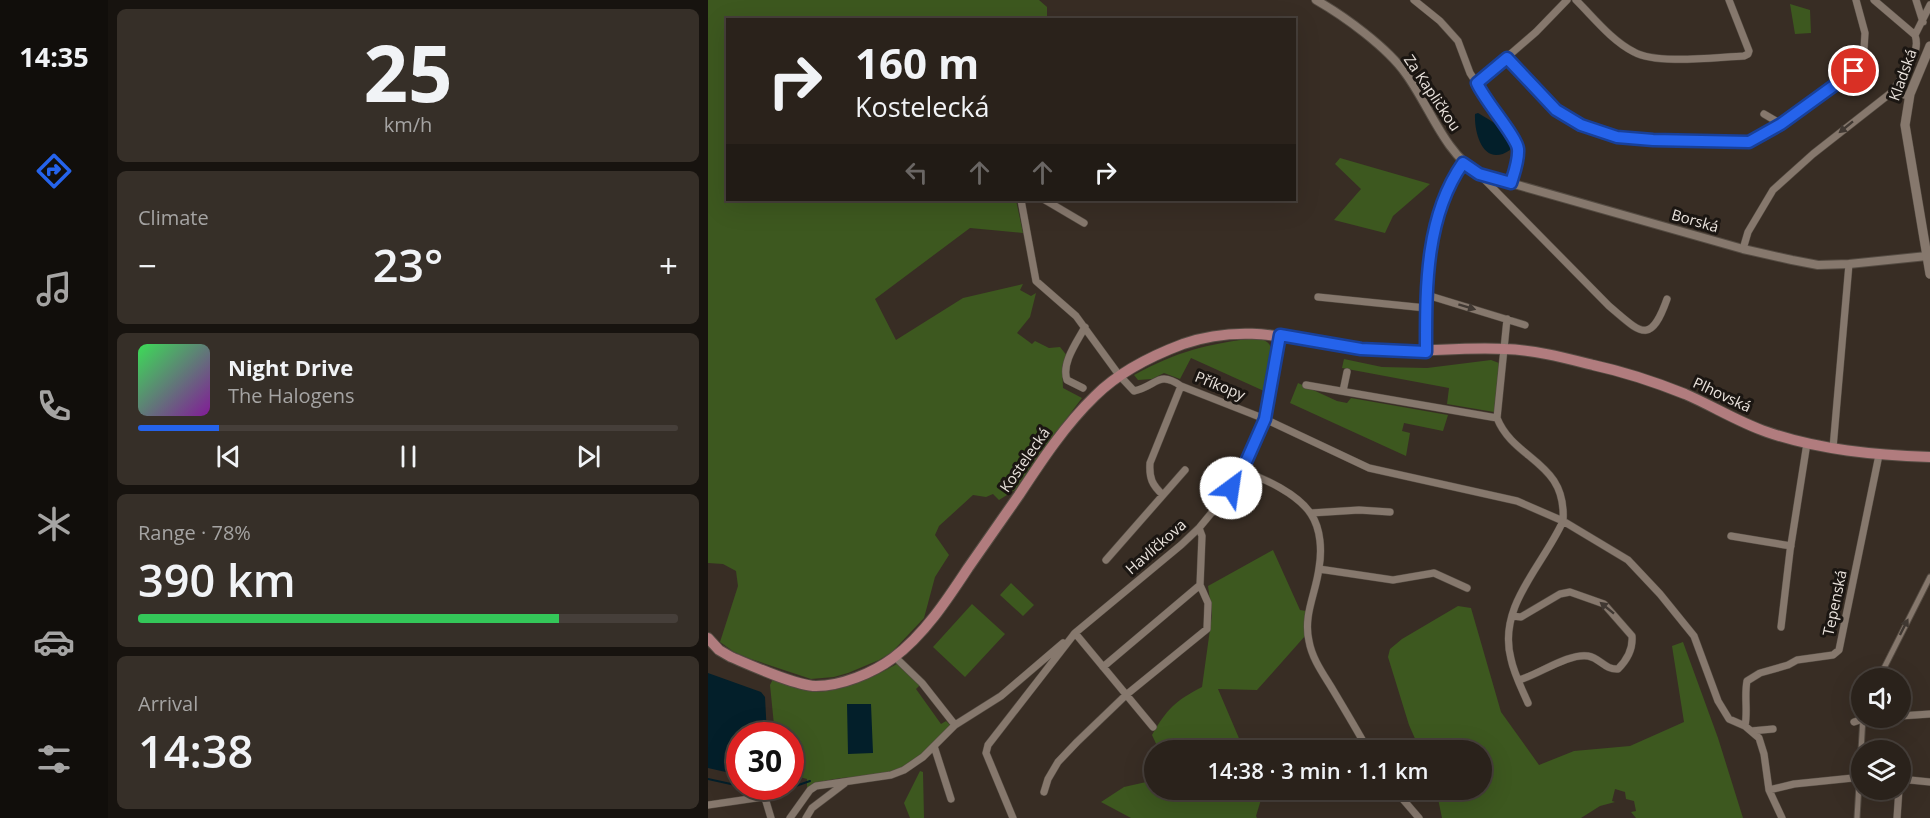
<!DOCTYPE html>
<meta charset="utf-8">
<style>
:root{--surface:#2a221b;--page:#362f28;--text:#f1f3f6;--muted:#a5a4a3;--line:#463f3a;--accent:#2563eb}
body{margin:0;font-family:"Open Sans",sans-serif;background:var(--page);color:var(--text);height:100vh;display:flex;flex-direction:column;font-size:22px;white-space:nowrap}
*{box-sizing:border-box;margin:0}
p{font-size:20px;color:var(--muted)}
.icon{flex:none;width:33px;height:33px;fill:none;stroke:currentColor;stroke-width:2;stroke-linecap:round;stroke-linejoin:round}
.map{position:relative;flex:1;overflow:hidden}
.sheet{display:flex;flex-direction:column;gap:9px;padding:9px;background:#17130f;width:600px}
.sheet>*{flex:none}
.top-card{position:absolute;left:18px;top:18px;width:570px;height:183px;border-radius:0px;box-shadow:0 6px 24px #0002,0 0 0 2px var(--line);background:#2a221b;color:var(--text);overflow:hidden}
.tools{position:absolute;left:1143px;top:668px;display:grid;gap:12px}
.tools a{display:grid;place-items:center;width:60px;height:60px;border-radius:50%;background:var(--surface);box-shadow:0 6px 24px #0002,0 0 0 2px var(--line);font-size:30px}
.speed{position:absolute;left:18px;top:722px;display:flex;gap:12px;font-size:30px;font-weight:700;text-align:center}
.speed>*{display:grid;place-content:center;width:78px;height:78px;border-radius:50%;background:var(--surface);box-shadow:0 6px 24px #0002,0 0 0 2px var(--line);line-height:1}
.speed .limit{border:9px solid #d22;background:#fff;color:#111}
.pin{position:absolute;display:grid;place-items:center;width:51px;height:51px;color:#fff;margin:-26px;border:3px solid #fff;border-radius:50%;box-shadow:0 2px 6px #0007}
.me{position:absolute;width:66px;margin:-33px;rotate:31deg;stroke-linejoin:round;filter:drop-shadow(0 0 4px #0008)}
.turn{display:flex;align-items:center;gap:21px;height:126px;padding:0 30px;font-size:27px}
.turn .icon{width:78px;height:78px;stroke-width:2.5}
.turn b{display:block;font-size:42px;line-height:51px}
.lanes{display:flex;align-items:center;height:57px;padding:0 30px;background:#0003;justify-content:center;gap:30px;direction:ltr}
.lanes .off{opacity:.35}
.big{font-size:45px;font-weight:600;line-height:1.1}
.sheet .tile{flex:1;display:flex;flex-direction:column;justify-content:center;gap:9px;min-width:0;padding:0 21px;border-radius:9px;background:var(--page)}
.sheet .dial{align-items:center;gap:0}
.dial b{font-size:78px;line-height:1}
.song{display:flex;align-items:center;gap:18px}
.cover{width:72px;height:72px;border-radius:9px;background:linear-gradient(135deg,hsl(130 70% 55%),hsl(290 70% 35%))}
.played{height:6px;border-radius:3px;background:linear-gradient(90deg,var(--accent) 15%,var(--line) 15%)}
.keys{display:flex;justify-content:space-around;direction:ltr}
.heat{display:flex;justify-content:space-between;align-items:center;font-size:33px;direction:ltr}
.charge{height:9px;border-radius:4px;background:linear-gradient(90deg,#34c759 78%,var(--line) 0)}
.trip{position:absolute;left:436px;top:740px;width:348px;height:60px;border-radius:30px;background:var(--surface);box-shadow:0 6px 24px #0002,0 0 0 2px var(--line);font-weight:600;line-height:60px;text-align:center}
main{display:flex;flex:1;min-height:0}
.menu{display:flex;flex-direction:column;width:108px;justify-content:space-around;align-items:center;background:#110e0b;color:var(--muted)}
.menu .icon{width:42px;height:42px}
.menu .active{color:var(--accent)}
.menu b{font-size:27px;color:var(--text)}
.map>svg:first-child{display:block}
.green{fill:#3d581f}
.water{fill:#031f2a}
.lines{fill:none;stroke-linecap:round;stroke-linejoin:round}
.stream{stroke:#031f2a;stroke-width:2}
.pedestrian-casing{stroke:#544b42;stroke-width:7}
.minor-casing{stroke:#544b42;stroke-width:8}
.tertiary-casing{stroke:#544b42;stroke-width:10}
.secondary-casing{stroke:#544b42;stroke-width:10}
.primary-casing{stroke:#544b42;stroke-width:12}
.pedestrian{stroke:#86786d;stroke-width:5}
.minor{stroke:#86786d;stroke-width:7}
.tertiary{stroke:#86786d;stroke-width:8}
.secondary{stroke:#86786d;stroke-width:9}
.primary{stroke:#b17c7e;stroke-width:10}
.oneway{fill:#403832}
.route-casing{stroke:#184099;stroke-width:15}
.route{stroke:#2563eb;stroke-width:10}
.labels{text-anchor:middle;stroke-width:6;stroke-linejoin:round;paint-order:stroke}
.street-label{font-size:15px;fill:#eae3dd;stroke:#1b1612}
</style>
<main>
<nav class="menu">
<b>14:35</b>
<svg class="icon active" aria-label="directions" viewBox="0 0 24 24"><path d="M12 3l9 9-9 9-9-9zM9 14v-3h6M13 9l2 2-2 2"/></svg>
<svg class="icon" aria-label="music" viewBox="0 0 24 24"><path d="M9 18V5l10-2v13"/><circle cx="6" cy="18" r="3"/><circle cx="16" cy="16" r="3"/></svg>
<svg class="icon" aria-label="phone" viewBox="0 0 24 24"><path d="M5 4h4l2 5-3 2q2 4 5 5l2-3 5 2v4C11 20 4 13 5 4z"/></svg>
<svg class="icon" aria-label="climate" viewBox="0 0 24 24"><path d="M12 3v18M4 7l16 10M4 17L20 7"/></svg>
<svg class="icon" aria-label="car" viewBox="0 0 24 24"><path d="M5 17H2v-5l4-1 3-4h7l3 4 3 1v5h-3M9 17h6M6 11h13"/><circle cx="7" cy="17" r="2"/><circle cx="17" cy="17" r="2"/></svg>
<svg class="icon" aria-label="filters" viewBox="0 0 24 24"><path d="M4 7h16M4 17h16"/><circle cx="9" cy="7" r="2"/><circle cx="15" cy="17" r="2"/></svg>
</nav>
<section class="sheet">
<div class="tile dial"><b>25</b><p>km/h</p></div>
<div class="tile"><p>Climate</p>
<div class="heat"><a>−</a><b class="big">23°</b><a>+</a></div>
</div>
<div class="tile">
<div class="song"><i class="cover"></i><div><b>Night Drive</b><p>The Halogens</p></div></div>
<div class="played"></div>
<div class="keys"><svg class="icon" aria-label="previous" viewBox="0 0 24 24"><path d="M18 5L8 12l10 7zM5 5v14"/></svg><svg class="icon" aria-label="pause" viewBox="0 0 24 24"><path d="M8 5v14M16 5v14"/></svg><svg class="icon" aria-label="next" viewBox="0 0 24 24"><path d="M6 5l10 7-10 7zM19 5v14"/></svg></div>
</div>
<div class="tile"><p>Range · 78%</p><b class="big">390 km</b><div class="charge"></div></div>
<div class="tile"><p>Arrival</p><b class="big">14:38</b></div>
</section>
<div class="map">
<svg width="1222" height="818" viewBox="0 0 1222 818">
<rect width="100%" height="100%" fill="#382d24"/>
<path class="green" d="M0 0H331L339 7V19L20 20V200H308L315 233 262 228 167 299 188 340 255 298 315 284 312 290 323 296 328 293 322 317 309 333 324 344 327 341 341 348 352 347 360 357 354 366 355 388 374 398 330 456 307 490 291 500 285 494 278 497 265 495 231 526 227 535 241 555 227 577 216 618 184 652 171 660 140 673 126 677 103 679 43 659 26 652 12 642 30 586 28 571 15 564 0 563Z
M1082 4 1102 10 1103 33 1087 34Z
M632 158 722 184 685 216 677 233 626 220 653 189 627 164Z
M548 338C557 340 561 341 564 350L556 391 483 358 472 379 456 373 444 379 430 380 426 375C470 351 499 344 548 338Z
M636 359 674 367 719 368 783 360 791 363 786 412 739 404 741 388 634 368Z
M590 383 629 401 639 403 643 398 740 415 735 431 696 423 694 431 702 433 698 456 582 403Z
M565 550 592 610 598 611 597 636 549 690 510 689 536 750H451L444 735C459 709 467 701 494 687L504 615 500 586Z
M303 583 326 605 315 616 292 595Z
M264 604 297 634 257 677 225 647Z
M750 606 763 608 793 712 831 765 866 751 922 746 976 722 964 646 975 642 1010 738 1035 818H928L923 812 928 811 926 801 918 799 917 792 907 789 904 801 907 802 892 806 873 818H734L728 789H774V750H712L701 725 680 657 682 649 694 639Z
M190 663 212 685 208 689 233 724 238 721 242 725C228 739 212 761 194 768 163 781 127 772 99 788V779L85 775 83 776 82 735H67L62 685 65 679C76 683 89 690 101 691 128 695 168 677 190 663Z
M212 771 215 772 216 818H202L196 803Z
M447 780V789H553L555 793 548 816 549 818H423L393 802 416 787Z"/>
<path class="water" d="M770 113C782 120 806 133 802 150 776 168 766 134 767 114Z
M0 673 53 692 57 697 59 735H32L31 775 0 768Z
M139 704H163L165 753 140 754Z"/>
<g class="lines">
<path class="stream" d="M0 779 32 786
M32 786H42
M74 786 79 789 102 781"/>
<defs>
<path id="pedestrian" d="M1171 678 1222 577
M1149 818 1155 717"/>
<path id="minor" d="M706 0 732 21 750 41 762 73 808 144 810 152 803 183
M868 0C886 18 904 41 926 52 949 65 1009 57 1036 56L1040 54 1041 51 1021 0
M1166 0 1207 35
M1208 0 1215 22
M799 58 847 110 873 125 909 137 1041 142 1073 124
M769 83 828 32 859 0
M1201 96 1184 92C1193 76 1214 56 1207 35L1222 5
M1056 114 1073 124 1137 78 1149 66 1156 49 1157 33 1148 0
M771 174 901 306C932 332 942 347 959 299
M313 200 328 281 368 316 411 375 426 391C449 386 450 370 473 386
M337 200 376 223
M1035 249 1040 232 1065 190 1105 154 1184 92
M719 295 817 325
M610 297 718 308
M799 319 789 418C806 461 859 461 855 521 835 566 789 606 803 659 806 674 814 689 820 703
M718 352C718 288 718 217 755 163
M598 385 789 418
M375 388 359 380C353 363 369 342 377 327
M635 391 639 372
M1125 448 1141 264
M534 471C556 478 590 494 603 514 613 529 614 551 611 568 608 593 595 615 601 641 604 659 616 675 625 690 637 710 649 730 660 750
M455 495C444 485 441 478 442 463L473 386 557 419 661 468 809 501 855 521 920 560 952 594 986 636 1010 701 1021 719 1037 726 1051 738 1056 754 1061 790 1074 818
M603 513 651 510 682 512
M1023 536 1083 546
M398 560 477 470
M611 569 685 580 726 573 759 588
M804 616 813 617 852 594 862 592 896 604 924 636C925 648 919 660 910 669 897 670 892 658 880 656 860 653 830 675 811 680
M1073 627 1082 551 1099 443
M366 634 367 633 445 727
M187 657 214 683 247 725
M395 667 492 585
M1192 716 1222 714
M1146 722 1155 719 1178 717
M1037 726C1040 711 1036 696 1039 681L1052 673 1080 665 1089 660 1125 655 1131 650 1171 455
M1043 731 1065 729
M226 746 243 799
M1192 779 1222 782
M686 789 711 818
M1061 790 1086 784 1145 778 1154 779
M336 792 340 779 350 762 369 742 418 695 499 629 500 603 492 585 494 536 491 528
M0 805 55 797 57 798 63 818
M82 818 102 790 108 786 183 775 196 770 215 757 247 725 293 696 355 643
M98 818 104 808 137 783
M305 818 278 753 280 745 367 633 473 545 491 528 515 499 534 471 557 419 572 335
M1189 818 1191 789"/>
<path id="tertiary" d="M608 0C636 16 679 47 698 74 722 107 736 152 771 174L1035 249 1084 260 1110 265 1141 264 1219 256"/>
<path id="secondary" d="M1222 46 1202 94 1197 125 1222 274"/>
<path id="primary" d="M0 638 11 650 23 657C42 665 88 686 108 686 133 686 165 673 185 658 216 635 239 600 260 568 277 544 294 519 311 495 334 460 357 425 387 396 411 372 443 356 475 344 538 322 590 341 652 349 701 355 749 346 797 349 827 350 857 358 885 365 917 372 947 382 977 394 1005 406 1030 422 1059 432 1111 450 1167 455 1222 457"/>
</defs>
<use href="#pedestrian" class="pedestrian-casing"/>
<use href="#minor" class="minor-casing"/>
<use href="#tertiary" class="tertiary-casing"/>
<use href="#secondary" class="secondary-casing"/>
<use href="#primary" class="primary-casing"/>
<use href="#pedestrian" class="pedestrian"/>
<use href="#minor" class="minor"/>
<use href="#tertiary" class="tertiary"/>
<use href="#secondary" class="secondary"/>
<use href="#primary" class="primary"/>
</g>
<defs><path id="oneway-solid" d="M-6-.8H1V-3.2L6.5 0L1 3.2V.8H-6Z" transform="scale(1.5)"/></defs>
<g class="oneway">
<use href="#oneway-solid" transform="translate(1138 127) rotate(141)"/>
<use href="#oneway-solid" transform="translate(759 307) rotate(17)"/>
<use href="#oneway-solid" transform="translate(899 608) rotate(-141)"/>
<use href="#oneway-solid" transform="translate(1196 627) rotate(-63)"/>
</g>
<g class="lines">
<defs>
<path id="route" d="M523 488 534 471 557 419 572 335 653 349 718 352C718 288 717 217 755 163L771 174 803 183C806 173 811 160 810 149 809 137 776 100 769 83L799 58 848 110 873 125 909 137 945 140 1041 142 1073 124 1146 71"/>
</defs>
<use href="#route" class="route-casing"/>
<use href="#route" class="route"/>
</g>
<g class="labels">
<g class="street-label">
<text transform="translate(1195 75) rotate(-70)" y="5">Kladská</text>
<text transform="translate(724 93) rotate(56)" y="5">Za Kapličkou</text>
<text transform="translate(987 221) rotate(16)" y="5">Borská</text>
<text transform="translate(512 386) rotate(22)" y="5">Příkopy</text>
<text transform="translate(1014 395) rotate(25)" y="5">Plhovská</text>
<text transform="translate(317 460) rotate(-55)" y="5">Kostelecká</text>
<text transform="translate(448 547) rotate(-41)" y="5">Havlíčkova</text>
<text transform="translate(1127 603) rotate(-78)" y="5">Tepenská</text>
</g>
</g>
</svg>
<div class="tools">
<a><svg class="icon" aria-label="sound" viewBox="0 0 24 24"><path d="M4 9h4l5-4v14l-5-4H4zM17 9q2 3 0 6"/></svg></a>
<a><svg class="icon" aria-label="layers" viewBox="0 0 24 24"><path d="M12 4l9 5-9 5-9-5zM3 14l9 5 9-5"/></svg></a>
</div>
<div class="speed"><div class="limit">30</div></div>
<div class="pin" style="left:1146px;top:71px;background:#d93025"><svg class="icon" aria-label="arrive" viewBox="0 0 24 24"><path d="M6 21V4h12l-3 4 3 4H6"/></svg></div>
<svg class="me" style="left:523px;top:488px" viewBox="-20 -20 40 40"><circle r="19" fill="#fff"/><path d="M0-13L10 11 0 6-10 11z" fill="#2563eb"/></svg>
<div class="trip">14:38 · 3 min · 1.1 km</div>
<div class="top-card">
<div class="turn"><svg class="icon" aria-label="right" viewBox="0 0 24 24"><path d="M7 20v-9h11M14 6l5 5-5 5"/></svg><div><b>160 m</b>Kostelecká</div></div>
<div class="lanes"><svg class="icon off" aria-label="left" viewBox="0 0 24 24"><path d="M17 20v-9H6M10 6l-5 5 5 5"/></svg><svg class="icon off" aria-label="ahead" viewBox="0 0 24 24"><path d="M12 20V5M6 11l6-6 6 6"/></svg><svg class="icon off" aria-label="ahead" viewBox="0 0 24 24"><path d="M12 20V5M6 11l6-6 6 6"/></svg><svg class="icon" aria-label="right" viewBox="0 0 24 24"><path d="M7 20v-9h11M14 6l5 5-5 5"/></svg></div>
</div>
</div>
</main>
